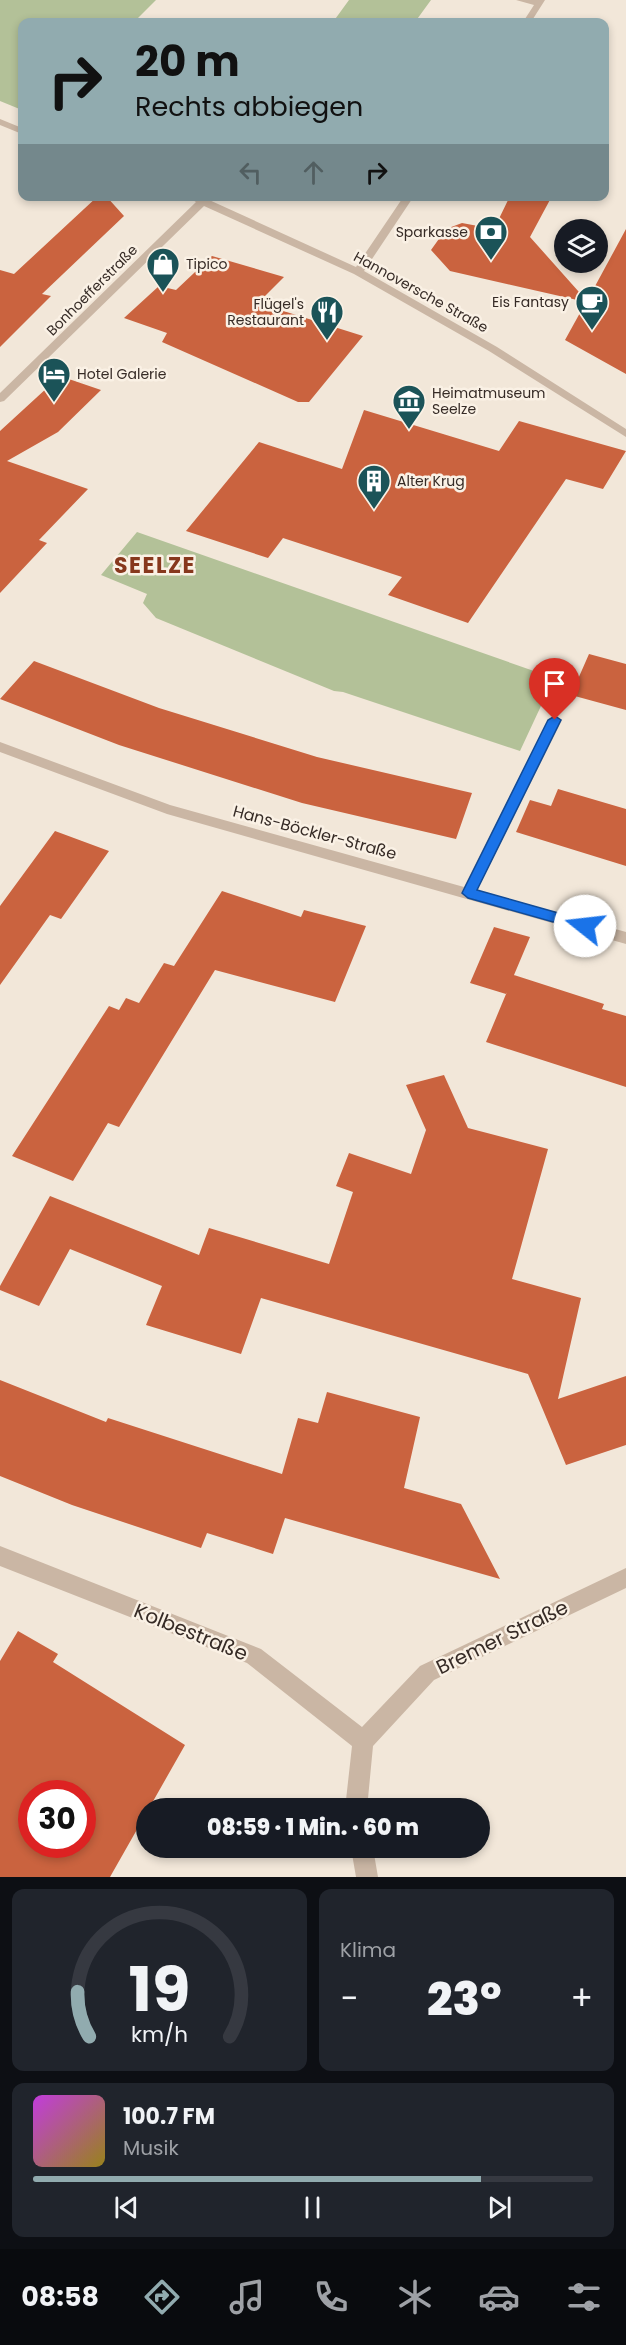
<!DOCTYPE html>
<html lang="de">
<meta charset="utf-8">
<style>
:root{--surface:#171b24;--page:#20242c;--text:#f1f3f6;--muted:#9ea1a6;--line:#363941;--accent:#91abaf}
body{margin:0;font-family:Poppins,sans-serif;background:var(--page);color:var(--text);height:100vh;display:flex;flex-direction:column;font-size:22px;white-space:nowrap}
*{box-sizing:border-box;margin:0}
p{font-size:20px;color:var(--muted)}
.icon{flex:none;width:33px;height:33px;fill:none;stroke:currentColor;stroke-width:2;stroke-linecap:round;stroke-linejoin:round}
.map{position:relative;height:1877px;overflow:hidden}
.drawer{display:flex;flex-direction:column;gap:12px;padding:12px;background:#0d0f14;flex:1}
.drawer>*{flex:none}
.guide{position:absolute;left:18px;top:18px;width:591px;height:183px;border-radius:12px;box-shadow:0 3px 9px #0003;background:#91abaf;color:#111;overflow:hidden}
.tools{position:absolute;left:554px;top:219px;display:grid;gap:12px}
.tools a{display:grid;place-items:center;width:54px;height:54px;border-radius:50%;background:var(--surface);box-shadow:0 3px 9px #0003;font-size:30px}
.speed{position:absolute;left:18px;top:1780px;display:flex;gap:12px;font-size:30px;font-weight:700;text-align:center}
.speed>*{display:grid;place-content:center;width:78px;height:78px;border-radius:50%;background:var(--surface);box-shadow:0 3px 9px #0003;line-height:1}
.speed .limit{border:9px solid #d22;background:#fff;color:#111}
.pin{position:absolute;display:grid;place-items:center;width:51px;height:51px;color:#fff;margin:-62px -26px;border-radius:50% 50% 50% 0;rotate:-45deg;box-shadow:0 0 6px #0007}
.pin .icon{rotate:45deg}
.me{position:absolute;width:66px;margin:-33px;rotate:286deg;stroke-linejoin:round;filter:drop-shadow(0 0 4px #0008)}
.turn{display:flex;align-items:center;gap:21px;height:126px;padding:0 18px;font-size:27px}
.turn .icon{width:78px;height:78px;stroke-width:2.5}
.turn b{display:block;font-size:42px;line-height:51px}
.lanes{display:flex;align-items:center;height:57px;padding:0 18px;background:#0003;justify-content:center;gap:30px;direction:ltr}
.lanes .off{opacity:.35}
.big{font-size:45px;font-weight:800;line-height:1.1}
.drawer .card{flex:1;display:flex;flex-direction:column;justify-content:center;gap:9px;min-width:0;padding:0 21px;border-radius:12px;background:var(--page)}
.drawer .dial{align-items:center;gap:0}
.dial svg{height:156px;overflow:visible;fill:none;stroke:var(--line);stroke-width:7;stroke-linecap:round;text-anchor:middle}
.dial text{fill:var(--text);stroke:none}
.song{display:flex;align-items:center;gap:18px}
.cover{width:72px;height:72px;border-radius:9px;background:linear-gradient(135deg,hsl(290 70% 55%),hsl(50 70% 35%))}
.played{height:6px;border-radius:3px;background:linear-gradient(90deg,var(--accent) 80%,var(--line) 80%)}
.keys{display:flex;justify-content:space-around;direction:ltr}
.heat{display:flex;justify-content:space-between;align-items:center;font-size:33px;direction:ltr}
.drawer .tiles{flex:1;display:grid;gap:12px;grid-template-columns:1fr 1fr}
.card:last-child{grid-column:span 2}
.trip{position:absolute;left:136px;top:1798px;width:354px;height:60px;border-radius:30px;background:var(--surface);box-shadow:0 3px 9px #0003;font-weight:800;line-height:60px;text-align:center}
.menu{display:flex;height:96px;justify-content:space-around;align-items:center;background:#090b0e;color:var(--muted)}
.menu .icon{width:42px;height:42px}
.menu .active{color:var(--accent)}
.menu b{font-size:27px;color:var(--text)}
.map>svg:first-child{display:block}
.green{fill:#b3c198}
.building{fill:#ca633f;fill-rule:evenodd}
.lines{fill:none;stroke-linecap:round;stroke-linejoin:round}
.minor{fill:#cab6a4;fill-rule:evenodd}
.route{fill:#1a73e8;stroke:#114b97;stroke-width:1.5}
.labels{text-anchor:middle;stroke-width:5;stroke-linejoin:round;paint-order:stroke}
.far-poi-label{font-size:14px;fill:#362b26;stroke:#faf1e5;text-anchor:start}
.far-street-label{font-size:14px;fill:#362b26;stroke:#faf1e5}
.street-label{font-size:16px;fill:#362b26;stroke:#faf1e5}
.near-street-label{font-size:20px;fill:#362b26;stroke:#faf1e5}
.district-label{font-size:22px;font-weight:bold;letter-spacing:1.5px;fill:#87381d;stroke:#faf1e5}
</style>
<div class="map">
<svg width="626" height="1877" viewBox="0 0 626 1877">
<rect width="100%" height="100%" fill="#f2e7d9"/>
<path class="green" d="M0 0H156L134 22H22V110L0 101Z
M349 0H431L415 22H333Z
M137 532 554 678 520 751 343 692 334 691 156 618 143 603 147 594 101 575Z"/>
<path class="building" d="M98 196H106L124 216 42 294 51 296 0 347V270L14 274Z
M510 196H552L530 237 587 301 626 229V374L565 340 586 302 450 271 431 250 446 229 462 223 494 229Z
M212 256 284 277 258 303 363 336 309 402H298L162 342 167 333 124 318 159 286 176 290Z
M60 376 101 390 58 432 7 461 88 489 39 540 47 543 0 593V431Z
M364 410 499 451 519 421 626 451 603 489 566 479 468 623 388 595 402 577 283 538 268 558 186 531 259 442 342 469Z
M589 654 626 664V710L571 695Z
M34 661 159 708 317 757 472 793 456 839 302 803 119 745 0 699Z
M558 789 626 809V866L516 832 530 800 551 806Z
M55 831 109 851 61 919 50 915 0 985V906Z
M222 891 301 917 304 910 366 926 335 1002 215 970 119 1127 108 1123 73 1181 12 1156 109 1006 119 1010 126 998 139 1003 164 963 174 966Z
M494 927 530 937 506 994 470 983Z
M514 975 604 1004 602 1009 626 1016V1087L486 1042Z
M444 1075 468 1128 548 1149 512 1279 581 1298 558 1399 626 1376V1445L566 1465 528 1374 261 1298 241 1354 146 1325 162 1286 70 1249 39 1306 0 1290V1286L50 1196 199 1255 209 1228 329 1264 353 1192 336 1186 349 1153 411 1174 426 1130 406 1085Z
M0 1380 106 1422 108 1418 282 1474 298 1418 318 1423 327 1392 420 1417 404 1488 461 1504 500 1579 285 1518 273 1554 207 1533 201 1548 72 1505 0 1476Z
M18 1631 58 1654 53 1662 185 1745 110 1877H0V1661ZM32 1794H82V1845H32Z"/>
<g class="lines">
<path class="minor" d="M516 0H545L531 22H523L534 5Z
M0 119 22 128V134L0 125Z
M186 196 207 199 356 267 404 196H414L364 271 497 347 626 429V437L489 351 354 274 204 206 4 401 0 402V393L196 202Z
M555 715 562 720 477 890 626 932V944L167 814 0 752V742L170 805 464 887 548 720Z
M0 1546 261 1649 362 1727 420 1666 626 1568V1588L434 1680 373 1746 367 1809H345L352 1746 247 1663 0 1566Z
M351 1848H373L378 1877H356Z"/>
</g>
<path class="route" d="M555 716 561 720 477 890 590 922 592 926 590 930 585 931 468 898 462 893 548 720Z"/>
<defs>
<symbol id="bank-pin" viewBox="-11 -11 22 30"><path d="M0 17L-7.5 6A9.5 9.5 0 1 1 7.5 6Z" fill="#1b5358" stroke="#faf1e5"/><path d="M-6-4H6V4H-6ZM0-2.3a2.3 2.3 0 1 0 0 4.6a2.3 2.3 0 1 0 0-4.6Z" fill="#fff"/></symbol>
<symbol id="shop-pin" viewBox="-11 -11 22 30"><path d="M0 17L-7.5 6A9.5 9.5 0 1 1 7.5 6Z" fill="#1b5358" stroke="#faf1e5"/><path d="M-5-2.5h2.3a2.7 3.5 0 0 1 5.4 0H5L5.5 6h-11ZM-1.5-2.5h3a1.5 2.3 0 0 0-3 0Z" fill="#fff"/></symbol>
<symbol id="cafe-pin" viewBox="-11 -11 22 30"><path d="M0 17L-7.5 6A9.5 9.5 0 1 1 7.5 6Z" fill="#1b5358" stroke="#faf1e5"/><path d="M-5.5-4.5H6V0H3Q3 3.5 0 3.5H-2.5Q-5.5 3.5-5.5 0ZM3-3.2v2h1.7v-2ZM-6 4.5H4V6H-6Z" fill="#fff"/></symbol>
<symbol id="restaurant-pin" viewBox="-11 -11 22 30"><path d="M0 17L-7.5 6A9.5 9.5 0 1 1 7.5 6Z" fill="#1b5358" stroke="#faf1e5"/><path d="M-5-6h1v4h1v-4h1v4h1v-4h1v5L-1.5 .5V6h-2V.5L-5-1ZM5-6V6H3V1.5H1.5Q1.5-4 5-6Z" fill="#fff"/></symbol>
<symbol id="hotel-pin" viewBox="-11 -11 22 30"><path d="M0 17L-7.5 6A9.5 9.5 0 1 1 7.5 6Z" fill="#1b5358" stroke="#faf1e5"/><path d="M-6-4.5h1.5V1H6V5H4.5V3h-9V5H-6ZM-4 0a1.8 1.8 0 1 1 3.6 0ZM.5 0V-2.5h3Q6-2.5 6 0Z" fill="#fff"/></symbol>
<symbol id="museum-pin" viewBox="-11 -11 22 30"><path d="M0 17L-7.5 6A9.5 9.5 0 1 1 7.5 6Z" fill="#1b5358" stroke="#faf1e5"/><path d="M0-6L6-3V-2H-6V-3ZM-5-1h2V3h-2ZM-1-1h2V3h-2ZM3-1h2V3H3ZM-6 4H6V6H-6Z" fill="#fff"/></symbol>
<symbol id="building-pin" viewBox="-11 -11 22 30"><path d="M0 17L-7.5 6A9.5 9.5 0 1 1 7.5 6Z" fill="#1b5358" stroke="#faf1e5"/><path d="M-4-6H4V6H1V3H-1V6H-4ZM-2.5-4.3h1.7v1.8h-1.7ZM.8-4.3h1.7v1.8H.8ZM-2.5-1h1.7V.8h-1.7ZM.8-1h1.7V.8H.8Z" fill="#fff"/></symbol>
</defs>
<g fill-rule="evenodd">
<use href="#bank-pin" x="472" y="213" width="38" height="52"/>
<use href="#shop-pin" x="144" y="245" width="38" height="52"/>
<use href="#cafe-pin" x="573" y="283" width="38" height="52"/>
<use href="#restaurant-pin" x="308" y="293" width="38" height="52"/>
<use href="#hotel-pin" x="35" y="355" width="38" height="52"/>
<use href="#museum-pin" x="390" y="382" width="38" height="52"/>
<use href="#building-pin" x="355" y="462" width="38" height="52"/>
</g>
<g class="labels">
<g class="far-poi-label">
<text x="468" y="237" text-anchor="end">Sparkasse</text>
<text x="186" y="269">Tipico</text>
<text x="569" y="307" text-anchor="end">Eis Fantasy</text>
<text x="304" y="309" text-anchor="end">Flügel's<tspan x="304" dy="16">Restaurant</tspan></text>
<text x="77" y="379">Hotel Galerie</text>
<text x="432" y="398">Heimatmuseum<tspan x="432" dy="16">Seelze</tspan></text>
<text x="397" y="486">Alter Krug</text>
</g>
<g class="far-street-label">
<text transform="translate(92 290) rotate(-45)" y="5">Bonhoefferstraße</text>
<text transform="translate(421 292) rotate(29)" y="5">Hannoversche Straße</text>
</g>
<g class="street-label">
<text transform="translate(315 832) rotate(15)" y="6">Hans-Böckler-Straße</text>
</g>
<g class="near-street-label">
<text transform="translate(191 1632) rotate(22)" y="7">Kolbestraße</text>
<text transform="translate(502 1637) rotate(-26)" y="7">Bremer Straße</text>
</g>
<g class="district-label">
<text x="155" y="573">SEELZE</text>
</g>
</g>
</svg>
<div class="tools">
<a><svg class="icon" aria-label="layers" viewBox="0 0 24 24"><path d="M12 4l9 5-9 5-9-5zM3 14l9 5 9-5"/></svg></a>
</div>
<div class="speed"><div class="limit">30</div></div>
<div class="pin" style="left:555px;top:720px;background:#d93025"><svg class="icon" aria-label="arrive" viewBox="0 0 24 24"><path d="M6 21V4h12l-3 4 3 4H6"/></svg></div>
<svg class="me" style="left:585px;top:926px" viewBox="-20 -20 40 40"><circle r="19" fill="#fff"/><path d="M0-13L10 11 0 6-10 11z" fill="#1a73e8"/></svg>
<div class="trip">08:59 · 1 Min. · 60 m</div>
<div class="guide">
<div class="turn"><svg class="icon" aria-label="right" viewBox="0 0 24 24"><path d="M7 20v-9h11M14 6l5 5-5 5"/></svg><div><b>20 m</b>Rechts abbiegen</div></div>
<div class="lanes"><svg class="icon off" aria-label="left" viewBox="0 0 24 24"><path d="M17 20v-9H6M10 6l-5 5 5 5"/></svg><svg class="icon off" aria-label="ahead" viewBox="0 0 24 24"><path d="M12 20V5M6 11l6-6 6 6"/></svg><svg class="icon" aria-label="right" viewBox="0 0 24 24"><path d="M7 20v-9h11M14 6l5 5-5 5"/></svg></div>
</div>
</div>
<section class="drawer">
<div class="tiles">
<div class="card dial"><svg viewBox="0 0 100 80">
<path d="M14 69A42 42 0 1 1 86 69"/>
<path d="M14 69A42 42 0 0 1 8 46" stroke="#91abaf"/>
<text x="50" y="56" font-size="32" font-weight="700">19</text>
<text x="50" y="72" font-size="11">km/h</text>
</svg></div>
<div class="card"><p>Klima</p>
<div class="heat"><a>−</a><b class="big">23°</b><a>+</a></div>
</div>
<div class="card">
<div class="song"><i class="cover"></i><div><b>100.7 FM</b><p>Musik</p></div></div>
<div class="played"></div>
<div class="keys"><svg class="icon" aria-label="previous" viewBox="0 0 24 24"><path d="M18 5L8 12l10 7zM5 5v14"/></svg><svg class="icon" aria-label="pause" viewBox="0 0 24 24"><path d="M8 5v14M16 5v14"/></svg><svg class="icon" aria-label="next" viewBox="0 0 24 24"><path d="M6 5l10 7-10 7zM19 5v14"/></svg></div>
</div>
</div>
</section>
<nav class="menu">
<b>08:58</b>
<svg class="icon active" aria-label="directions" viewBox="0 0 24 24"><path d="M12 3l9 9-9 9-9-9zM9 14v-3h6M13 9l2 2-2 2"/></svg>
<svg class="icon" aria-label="music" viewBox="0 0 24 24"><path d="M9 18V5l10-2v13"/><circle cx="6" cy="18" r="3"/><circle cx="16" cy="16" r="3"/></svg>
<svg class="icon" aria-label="phone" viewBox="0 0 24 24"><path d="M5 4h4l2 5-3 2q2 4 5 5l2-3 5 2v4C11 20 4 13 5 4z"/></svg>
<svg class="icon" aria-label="climate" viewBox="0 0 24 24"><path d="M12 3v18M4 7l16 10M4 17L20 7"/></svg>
<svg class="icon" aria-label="car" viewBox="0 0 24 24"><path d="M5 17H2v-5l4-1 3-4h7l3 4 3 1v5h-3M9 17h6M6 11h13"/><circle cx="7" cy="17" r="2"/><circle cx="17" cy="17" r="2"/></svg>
<svg class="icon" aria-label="filters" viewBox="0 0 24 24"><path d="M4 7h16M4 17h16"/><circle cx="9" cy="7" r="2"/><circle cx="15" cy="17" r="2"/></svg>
</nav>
